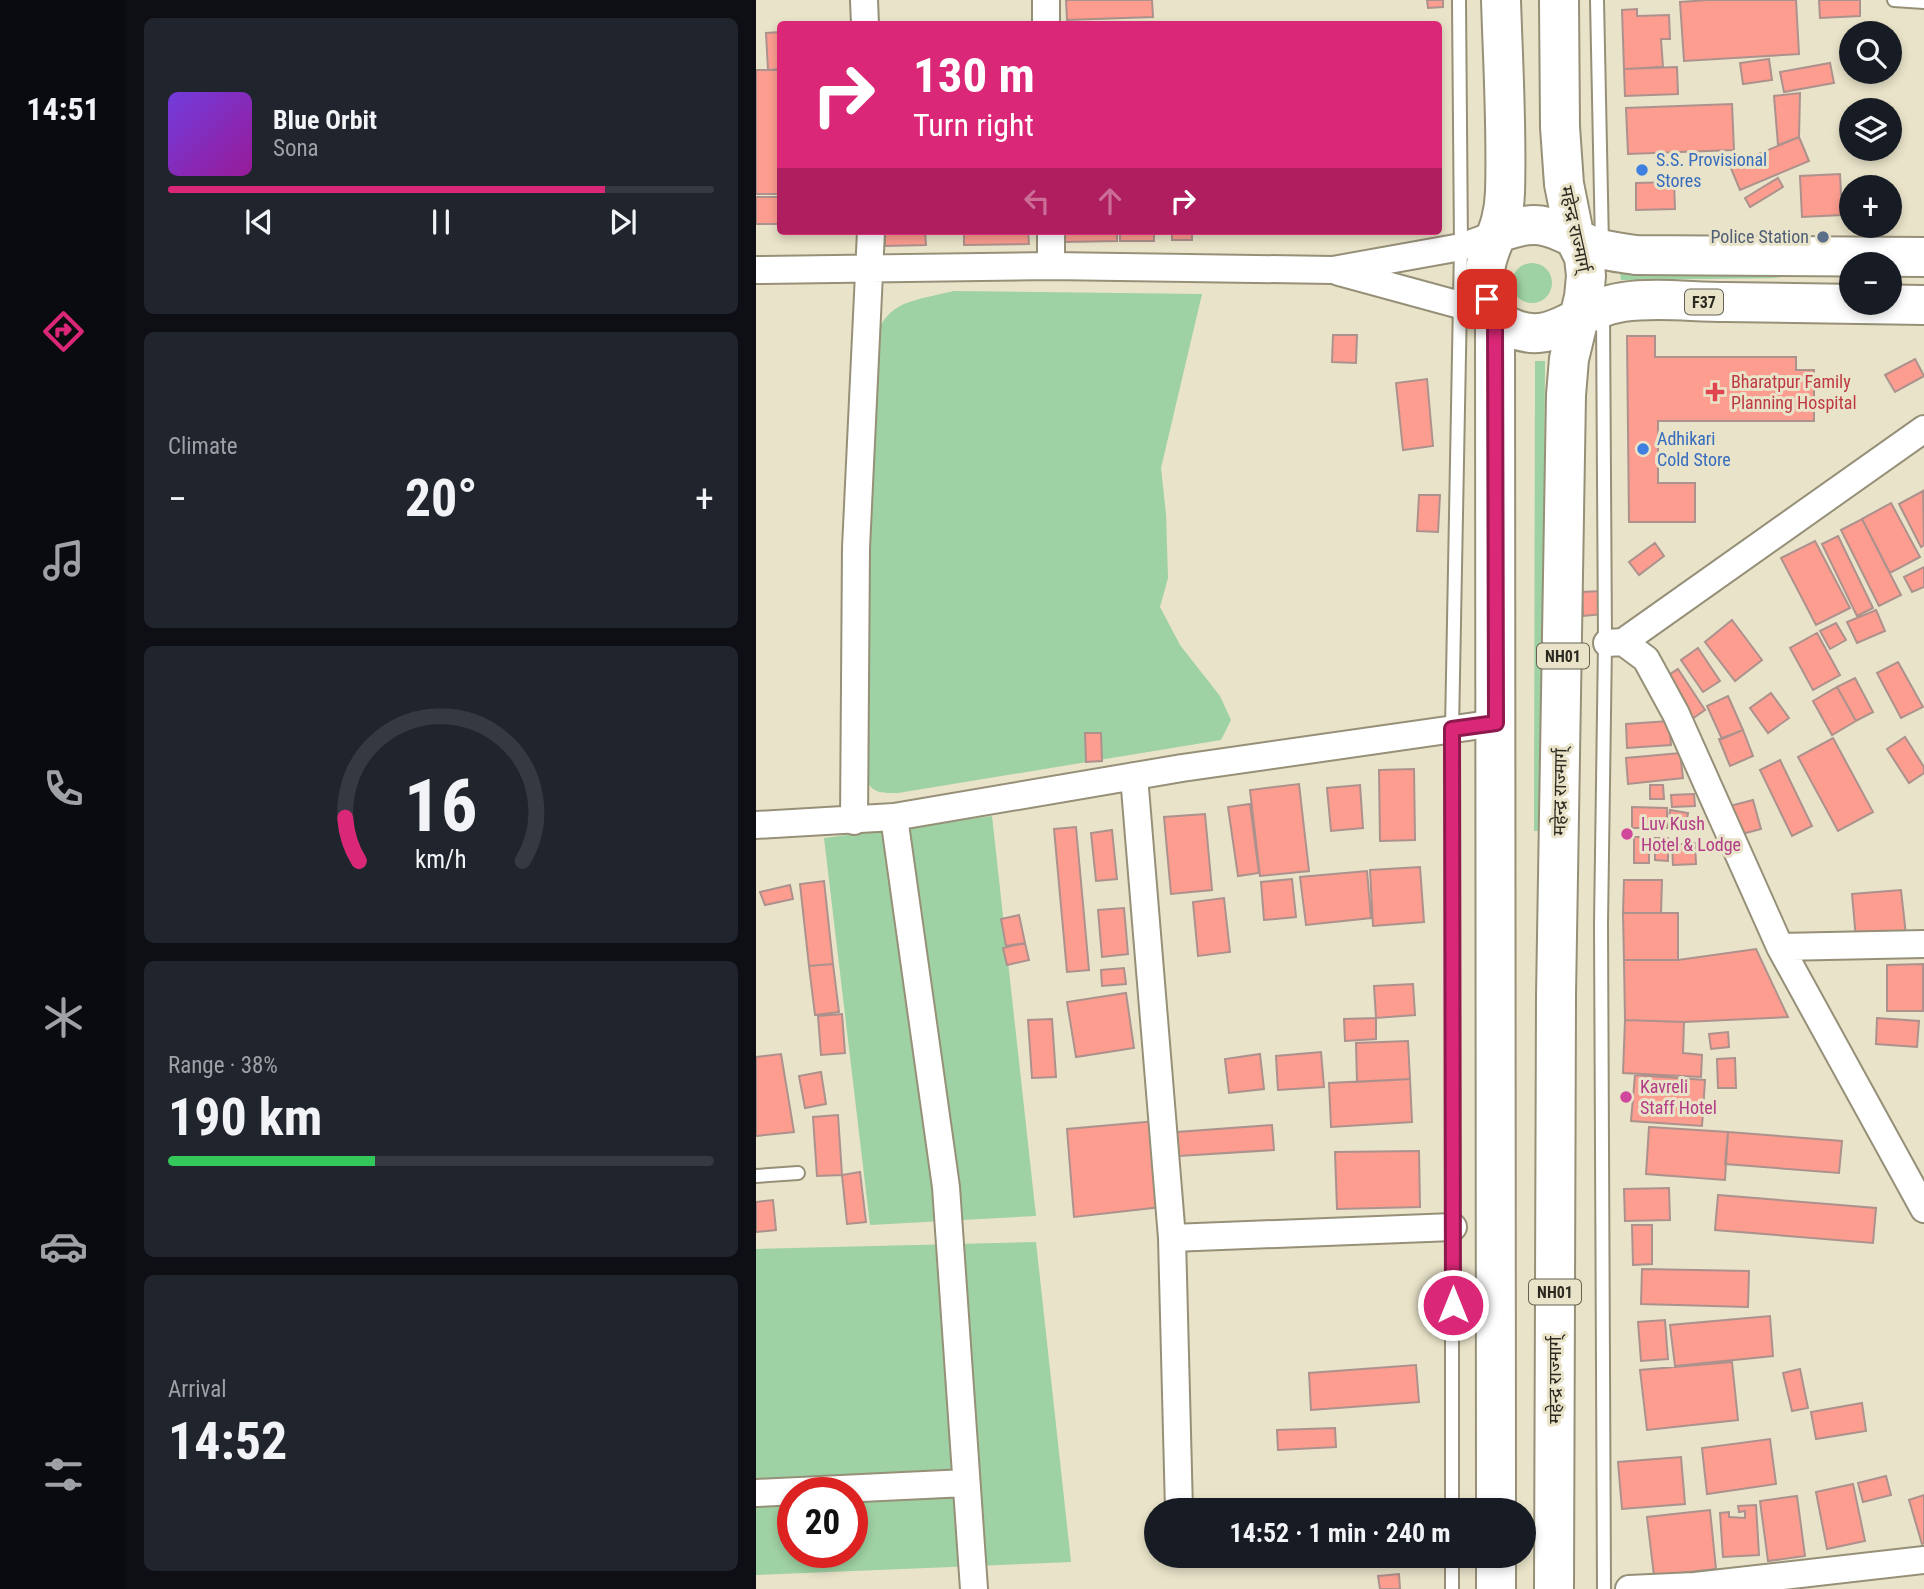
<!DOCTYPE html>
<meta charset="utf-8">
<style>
:root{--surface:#171b24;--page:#20242c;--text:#f1f3f6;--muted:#9ea1a6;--line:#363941;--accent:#db2777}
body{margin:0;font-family:"Roboto Condensed","Noto Sans Devanagari",sans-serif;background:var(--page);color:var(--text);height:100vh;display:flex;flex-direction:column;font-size:26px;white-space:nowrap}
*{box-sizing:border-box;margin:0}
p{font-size:23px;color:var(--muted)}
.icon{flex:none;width:38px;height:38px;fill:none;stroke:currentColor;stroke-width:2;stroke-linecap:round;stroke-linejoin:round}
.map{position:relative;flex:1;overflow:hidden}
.drawer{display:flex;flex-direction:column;gap:18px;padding:18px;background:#0d0f14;width:630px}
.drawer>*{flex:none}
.banner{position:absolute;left:21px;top:21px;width:665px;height:214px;border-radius:7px;box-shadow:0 4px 10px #0003;background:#db2777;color:#fff;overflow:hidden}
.buttons{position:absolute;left:1083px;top:21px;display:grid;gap:14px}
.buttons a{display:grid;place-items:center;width:63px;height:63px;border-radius:50%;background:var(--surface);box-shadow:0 4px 10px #0003;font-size:35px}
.speed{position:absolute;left:21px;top:1477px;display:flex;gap:14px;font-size:35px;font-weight:700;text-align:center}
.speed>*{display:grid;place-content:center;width:91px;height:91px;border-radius:50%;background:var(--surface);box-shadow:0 4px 10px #0003;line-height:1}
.speed .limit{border:10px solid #d22;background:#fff;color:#111}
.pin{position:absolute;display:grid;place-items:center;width:60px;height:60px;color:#fff;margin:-30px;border-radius:14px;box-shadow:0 4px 10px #0006}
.me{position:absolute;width:77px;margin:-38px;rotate:0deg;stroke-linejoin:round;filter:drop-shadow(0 0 5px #0008)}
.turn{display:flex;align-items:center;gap:24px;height:147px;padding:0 21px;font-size:32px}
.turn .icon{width:91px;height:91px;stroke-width:2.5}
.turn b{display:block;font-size:49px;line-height:60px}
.lanes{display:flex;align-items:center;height:66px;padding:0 21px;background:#0003;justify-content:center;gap:35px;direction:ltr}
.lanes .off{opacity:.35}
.big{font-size:52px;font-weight:700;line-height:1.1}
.drawer .widget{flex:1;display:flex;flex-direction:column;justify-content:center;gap:10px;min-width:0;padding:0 24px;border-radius:10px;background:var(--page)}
.drawer .dial{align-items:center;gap:0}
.dial svg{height:182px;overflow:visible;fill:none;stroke:var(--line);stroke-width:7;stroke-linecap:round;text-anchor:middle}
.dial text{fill:var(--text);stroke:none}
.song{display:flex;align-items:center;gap:21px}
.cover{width:84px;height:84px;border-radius:10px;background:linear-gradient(135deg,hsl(260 70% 55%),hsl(300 70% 35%))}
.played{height:7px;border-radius:4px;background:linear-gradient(90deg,var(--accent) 80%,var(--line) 80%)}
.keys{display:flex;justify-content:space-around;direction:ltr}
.heat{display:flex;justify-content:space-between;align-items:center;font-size:38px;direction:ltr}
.charge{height:10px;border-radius:5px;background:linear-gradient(90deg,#34c759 38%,var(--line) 0)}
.trip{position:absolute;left:388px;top:1498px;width:392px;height:70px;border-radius:35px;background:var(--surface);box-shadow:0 4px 10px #0003;font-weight:700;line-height:70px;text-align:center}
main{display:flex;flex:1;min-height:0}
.tab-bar{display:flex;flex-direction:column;width:126px;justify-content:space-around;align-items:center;background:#090b0e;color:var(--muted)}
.tab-bar .icon{width:49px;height:49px}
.tab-bar .active{color:var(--accent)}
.tab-bar b{font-size:32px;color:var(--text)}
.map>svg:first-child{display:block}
.green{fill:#9ed1a3;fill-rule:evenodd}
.building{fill:#fc9d90;stroke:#ad918c;stroke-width:2}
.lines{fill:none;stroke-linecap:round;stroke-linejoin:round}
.service-casing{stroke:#969078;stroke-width:16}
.minor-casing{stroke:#969078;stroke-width:30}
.trunk-casing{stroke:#969078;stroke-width:42}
.service{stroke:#fff;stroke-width:12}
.minor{stroke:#fff;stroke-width:26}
.trunk{stroke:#fff;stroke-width:38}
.route-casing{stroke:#8e194d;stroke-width:18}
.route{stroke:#db2777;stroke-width:12}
.shop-dot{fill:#3f7fe0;stroke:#e9e3c9;stroke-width:2.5}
.service-dot{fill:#5c6f8a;stroke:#e9e3c9;stroke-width:2.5}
.health-dot{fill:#e0444e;stroke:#e9e3c9;stroke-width:2.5}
.hotel-dot{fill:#d1479c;stroke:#e9e3c9;stroke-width:2.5}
.labels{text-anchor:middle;stroke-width:6;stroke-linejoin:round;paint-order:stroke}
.shield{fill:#e9e3c9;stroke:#656253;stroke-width:2}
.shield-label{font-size:16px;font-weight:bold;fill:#2c2a20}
.shop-label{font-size:18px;fill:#366cbe;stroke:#e9e3c9;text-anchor:start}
.street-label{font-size:18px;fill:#2c2a20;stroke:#e9e3c9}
.service-label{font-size:18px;fill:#4e5e75;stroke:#e9e3c9;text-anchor:end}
.health-label{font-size:18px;fill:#be3a42;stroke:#e9e3c9;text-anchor:start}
.hotel-label{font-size:18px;fill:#b23c85;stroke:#e9e3c9;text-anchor:start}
</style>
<main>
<nav class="tab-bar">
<b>14:51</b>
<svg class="icon active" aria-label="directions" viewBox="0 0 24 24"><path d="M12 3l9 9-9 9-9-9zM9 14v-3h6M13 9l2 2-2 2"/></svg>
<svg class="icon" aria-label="music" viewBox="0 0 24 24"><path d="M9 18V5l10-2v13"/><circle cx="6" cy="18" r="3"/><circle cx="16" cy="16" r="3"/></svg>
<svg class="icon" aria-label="phone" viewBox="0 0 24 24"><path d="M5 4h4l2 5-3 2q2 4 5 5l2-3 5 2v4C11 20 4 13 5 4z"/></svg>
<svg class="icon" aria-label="climate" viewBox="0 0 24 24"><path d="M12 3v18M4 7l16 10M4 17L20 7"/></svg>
<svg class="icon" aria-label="car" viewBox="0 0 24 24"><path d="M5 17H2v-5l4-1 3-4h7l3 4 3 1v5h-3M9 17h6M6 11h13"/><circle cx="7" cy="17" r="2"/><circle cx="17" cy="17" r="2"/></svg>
<svg class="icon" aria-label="filters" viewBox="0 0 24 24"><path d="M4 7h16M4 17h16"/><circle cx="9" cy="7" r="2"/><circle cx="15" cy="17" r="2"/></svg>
</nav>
<section class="drawer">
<div class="widget">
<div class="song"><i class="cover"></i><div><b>Blue Orbit</b><p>Sona</p></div></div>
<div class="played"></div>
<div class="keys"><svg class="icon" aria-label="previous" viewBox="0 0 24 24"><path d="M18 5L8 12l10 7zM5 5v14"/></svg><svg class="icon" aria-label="pause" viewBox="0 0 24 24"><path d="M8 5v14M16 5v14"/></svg><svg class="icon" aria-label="next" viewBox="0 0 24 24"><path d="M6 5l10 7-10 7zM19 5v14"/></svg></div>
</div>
<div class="widget"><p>Climate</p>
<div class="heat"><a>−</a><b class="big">20°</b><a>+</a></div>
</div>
<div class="widget dial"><svg viewBox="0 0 100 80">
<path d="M14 69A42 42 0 1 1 86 69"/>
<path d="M14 69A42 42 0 0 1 8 50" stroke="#db2777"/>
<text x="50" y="56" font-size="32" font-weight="700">16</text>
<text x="50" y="72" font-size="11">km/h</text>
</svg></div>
<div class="widget"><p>Range · 38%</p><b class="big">190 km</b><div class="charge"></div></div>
<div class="widget"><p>Arrival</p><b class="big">14:52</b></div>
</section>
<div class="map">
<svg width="1168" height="1589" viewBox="0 0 1168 1589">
<rect width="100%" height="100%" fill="#e9e3c9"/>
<path class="green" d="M756 283a20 20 0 1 1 40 0a20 20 0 1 1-40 0Z
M864 273 1005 276 1026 278 865 280Z
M198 291 446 294 405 468 410 514 412 578 404 607 424 645 464 696 475 720 465 740 142 793C125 793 116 794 109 777L114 358C126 301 147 303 198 291Z
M779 361H789L786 831H778Z
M236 816 280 1216 114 1225 68 838Z
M280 1242 315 1562 0 1575V1249ZM37 1493H96V1552H37Z"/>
<path class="building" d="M310 0H396L397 17 311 20Z
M671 0H687V7L672 8Z
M952 0H1040L1043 54 928 61 924 2Z
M1063 0H1104V16L1064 18Z
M881 9V16L913 15 914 39H905L907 67 868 69 866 10Z
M24 32V69L12 70 10 33Z
M1013 59 1016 80 987 84 984 63Z
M1074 63 1078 83 1028 92 1024 72Z
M921 67 922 94 869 96 868 69Z
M0 70H24V194H0Z
M1044 93 1043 137 1022 145 1018 96Z
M976 104 978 150 872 154 870 108Z
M1043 137 1053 161 984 190 974 166Z
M1084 174 1086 215 1046 217 1044 176Z
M1022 178 1027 187 994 207 989 198Z
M918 182 919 209 880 210V183Z
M0 197H24V224H0Z
M129 231H169L170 245 129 246Z
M188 231H206V234H188Z
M208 231H272L273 244 208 245Z
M307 231H361V241L307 242Z
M364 231H398V241H364Z
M416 231H436V240H416Z
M577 335H601L600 363 576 362Z
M871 336H899V357H1040V370H1058V421H902V483H939V522H873Z
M1159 359 1168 376 1139 392 1129 375Z
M671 379 677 446 647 450 640 383Z
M1167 491 1168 545 1165 547 1143 504Z
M663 495H684L682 532 661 531Z
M1135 503 1164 557 1134 573 1106 519Z
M1106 519 1145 595 1123 606 1085 530Z
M1082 536 1117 608 1101 616 1066 544Z
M1059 541 1094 608 1060 625 1025 558Z
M899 543 908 556 883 575 873 562Z
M1168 567V587L1156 592 1148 577Z
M846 591 847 614 827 616 826 592Z
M1120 610 1129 631 1101 643 1091 622Z
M976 620 1006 660 979 681 949 642Z
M1080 623 1090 640 1074 649 1064 631Z
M1061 633 1084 675 1057 690 1034 648Z
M942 648 964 681 947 692 925 660Z
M1142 662 1167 707 1145 718 1121 673Z
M922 669 949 710 933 721 905 680Z
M1099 678 1117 712 1100 721 1081 687Z
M1081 687 1100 721 1076 735 1057 701Z
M1015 693 1033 718 1012 733 994 708Z
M972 696 987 730 966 739 951 706Z
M913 721 915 745 871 748 870 724Z
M987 730 997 756 974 766 963 739Z
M329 733H345L346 761 330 762Z
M1149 737 1168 767V773L1153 783 1131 749Z
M1077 738 1117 812 1082 831 1042 757Z
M924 753 927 778 872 784 870 758Z
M1024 760 1056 826 1036 836 1004 770Z
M658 769 659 840 624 841 623 770Z
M543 784 553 871 504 876 494 790Z
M604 785 607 828 575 831 571 788Z
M894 785H907L908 799H894Z
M938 794 939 806 916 807 915 795Z
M997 800 1005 829 982 835 974 806Z
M494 804 503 873 482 876 472 807Z
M876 807 911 808V828H876Z
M914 810 932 813 929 830 912 827Z
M449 814 456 890 415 894 408 817Z
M320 827 333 970 311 972 298 829Z
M356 830 361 879 340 881 335 833Z
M878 837H893V863H878Z
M899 838H912V861L899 860Z
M939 843 940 864 917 865 916 845Z
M664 867 668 922 617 926 614 870Z
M611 871 615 918 550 925 544 877Z
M536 879 540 917 508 920 505 882Z
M868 880H906L905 913H867Z
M68 881 77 964 53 966 44 884Z
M34 885 37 899 9 905 4 892Z
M1145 890 1150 935 1100 939 1096 894Z
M468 898 474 952 442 956 437 902Z
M368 908 372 954 346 957 342 910Z
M867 913H922V960H868Z
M263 915 269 943 250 946 245 919Z
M269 943 273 960 251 965 247 948Z
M1000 949 1032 1017 928 1022 869 1020 868 960H922Z
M77 964 83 1012 59 1015 53 966Z
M1167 964V1011H1131V965Z
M368 968 370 984 346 986 345 970Z
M657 984 659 1015 620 1018 618 986Z
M370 993 378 1048 320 1057 311 1002Z
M86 1014 89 1053 65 1055 62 1016Z
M620 1018V1039L589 1041 588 1019Z
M1121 1018 1163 1021 1161 1047 1120 1044Z
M296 1019 300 1077 276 1078 272 1020Z
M869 1020 928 1022 927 1053 946 1055 945 1077 867 1073Z
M972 1032 973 1047 955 1049 953 1034Z
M652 1041 654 1079 601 1082 600 1043Z
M565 1052 568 1087 522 1090 520 1056Z
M25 1054 38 1132 0 1136V1057Z
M504 1054 508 1089 473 1093 469 1059Z
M979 1058 980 1088H962L961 1059Z
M65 1072 70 1104 49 1108 43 1076Z
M879 1075 949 1080 946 1126 875 1121Z
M654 1079 656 1122 575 1127 573 1083Z
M82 1115 86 1175 61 1176 57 1117Z
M400 1121 405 1207 318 1217 311 1129Z
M516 1125 518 1150 423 1156 421 1132Z
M893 1127 972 1132 969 1180 890 1174Z
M972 1132 1086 1141 1083 1173 969 1164Z
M663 1151 664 1207 581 1209 579 1152Z
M104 1172 110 1222 91 1224 86 1175Z
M913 1188 914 1220 869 1221 868 1189Z
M962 1195 1120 1208 1117 1243 959 1230Z
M17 1200 20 1230 0 1232V1202Z
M876 1225H896V1264L877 1265Z
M886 1269 993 1271 992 1307 885 1304Z
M1014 1316 1017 1356 919 1366 914 1325Z
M909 1320 912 1359 885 1361 882 1322Z
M976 1362 982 1420 891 1430 884 1370Z
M660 1365 663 1402 555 1410 553 1373Z
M1044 1369 1052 1408 1036 1411 1027 1373Z
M1106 1403 1110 1431 1060 1439 1055 1412Z
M579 1428 580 1447 522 1450 521 1430Z
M1014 1439 1020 1484 951 1494 946 1448Z
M925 1457 929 1504 866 1509 862 1462Z
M1130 1476 1135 1495 1107 1502 1102 1483Z
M1097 1484 1109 1541 1071 1549 1060 1492Z
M1168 1495V1543L1166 1544 1153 1500Z
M1041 1496 1049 1556 1012 1561 1004 1501Z
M1000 1505 1003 1555 967 1557 964 1513 973 1512V1517L989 1518V1511L983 1512 982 1506Z
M954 1510 960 1569 898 1576 891 1517Z
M643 1574 644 1589H624L622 1576Z"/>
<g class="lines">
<defs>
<path id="service" d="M841 0 846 245
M1138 0 1168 2
M847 312 849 643 845 924 848 1589
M0 1176 42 1173
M696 1510V729L705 247 703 0
M696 1589V1556"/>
<path id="minor" d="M108 0 109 24
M290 0V24
M295 231V266
M0 270 295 266 577 270 705 247 743 233
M583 272 704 305 739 319
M867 642 890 659 920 714 1024 947 1168 1209
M851 643 867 642 1168 429
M378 776 416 1238 423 1510
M138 817 190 1187 218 1589
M98 821 100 548 115 231
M0 825 138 817 426 768 740 723
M1024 947 1168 944
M416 1238 697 1227
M0 1493 210 1483
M873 1589 939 1586 1168 1560"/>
<path id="trunk" d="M743 233C790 214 801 233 842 248 854 252 868 253 880 255L1168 257
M739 319C795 356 813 310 867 302 900 297 936 302 969 302 1036 303 1102 304 1168 305
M740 1510 739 319C712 252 747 252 749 192 751 128 747 64 745 0
M740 1589V1556
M798 1589 800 996 810 395 813 359 828 297 830 276 828 257 819 239 808 184 804 127 803 0"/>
</defs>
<use href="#service" class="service-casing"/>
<use href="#minor" class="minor-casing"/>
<use href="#trunk" class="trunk-casing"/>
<use href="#service" class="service"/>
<use href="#minor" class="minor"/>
<use href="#trunk" class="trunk"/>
</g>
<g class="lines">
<defs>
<path id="route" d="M697 1305 696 729 740 723 739 319 731 299"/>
</defs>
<use href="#route" class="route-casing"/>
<use href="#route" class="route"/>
</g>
<g class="shop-dot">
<circle cx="886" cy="170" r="7"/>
<circle cx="887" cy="449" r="7"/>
</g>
<circle class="service-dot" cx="1067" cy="237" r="7"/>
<path class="health-dot" d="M955.5 381.5h7v7h7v7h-7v7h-7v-7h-7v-7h7z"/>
<g class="hotel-dot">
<circle cx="871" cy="834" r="7"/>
<circle cx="870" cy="1097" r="7"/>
</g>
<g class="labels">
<g class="shield">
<rect x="929" y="289.5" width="38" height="25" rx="5"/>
<rect x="781" y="643.5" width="52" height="25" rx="5"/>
<rect x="773" y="1279.5" width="52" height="25" rx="5"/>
</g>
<g class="shield-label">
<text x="948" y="308">F37</text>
<text x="807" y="662">NH01</text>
<text x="799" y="1298">NH01</text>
</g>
<g class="shop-label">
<text x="900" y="166">S.S. Provisional<tspan x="900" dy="21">Stores</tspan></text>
<text x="901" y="445">Adhikari<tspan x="901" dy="21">Cold Store</tspan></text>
</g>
<g class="street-label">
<text transform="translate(819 229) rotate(78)" y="6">महेन्द्र राज्मार्ग्</text>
<text transform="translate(804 792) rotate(-89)" y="6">महेन्द्र राज्मार्ग्</text>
<text transform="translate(799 1380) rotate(-90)" y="6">महेन्द्र राज्मार्ग्</text>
</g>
<g class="service-label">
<text x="1053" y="243">Police Station</text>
</g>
<g class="health-label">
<text x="975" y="388">Bharatpur Family<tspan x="975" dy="21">Planning Hospital</tspan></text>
</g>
<g class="hotel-label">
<text x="885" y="830">Luv Kush<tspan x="885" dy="21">Hotel &amp; Lodge</tspan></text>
<text x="884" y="1093">Kavreli<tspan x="884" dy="21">Staff Hotel</tspan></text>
</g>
</g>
</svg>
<div class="buttons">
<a><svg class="icon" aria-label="search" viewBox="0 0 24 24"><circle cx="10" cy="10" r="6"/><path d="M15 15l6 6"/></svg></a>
<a><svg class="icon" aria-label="layers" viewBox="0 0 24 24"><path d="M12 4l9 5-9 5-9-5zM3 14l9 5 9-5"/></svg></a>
<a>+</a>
<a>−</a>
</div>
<div class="speed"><div class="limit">20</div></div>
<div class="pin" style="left:731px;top:299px;background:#d93025"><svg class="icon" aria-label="arrive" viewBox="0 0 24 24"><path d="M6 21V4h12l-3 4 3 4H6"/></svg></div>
<svg class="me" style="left:697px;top:1305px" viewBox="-20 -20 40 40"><circle r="17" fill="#db2777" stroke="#fff" stroke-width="3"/><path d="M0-11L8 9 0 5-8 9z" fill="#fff"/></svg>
<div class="trip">14:52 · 1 min · 240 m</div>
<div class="banner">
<div class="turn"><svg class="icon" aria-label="right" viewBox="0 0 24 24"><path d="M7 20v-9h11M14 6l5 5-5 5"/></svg><div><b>130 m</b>Turn right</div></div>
<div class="lanes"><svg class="icon off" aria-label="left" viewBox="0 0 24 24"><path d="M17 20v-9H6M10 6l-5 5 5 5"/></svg><svg class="icon off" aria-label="ahead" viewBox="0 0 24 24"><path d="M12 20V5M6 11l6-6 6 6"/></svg><svg class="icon" aria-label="right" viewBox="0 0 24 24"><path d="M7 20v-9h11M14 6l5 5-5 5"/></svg></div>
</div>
</div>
</main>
